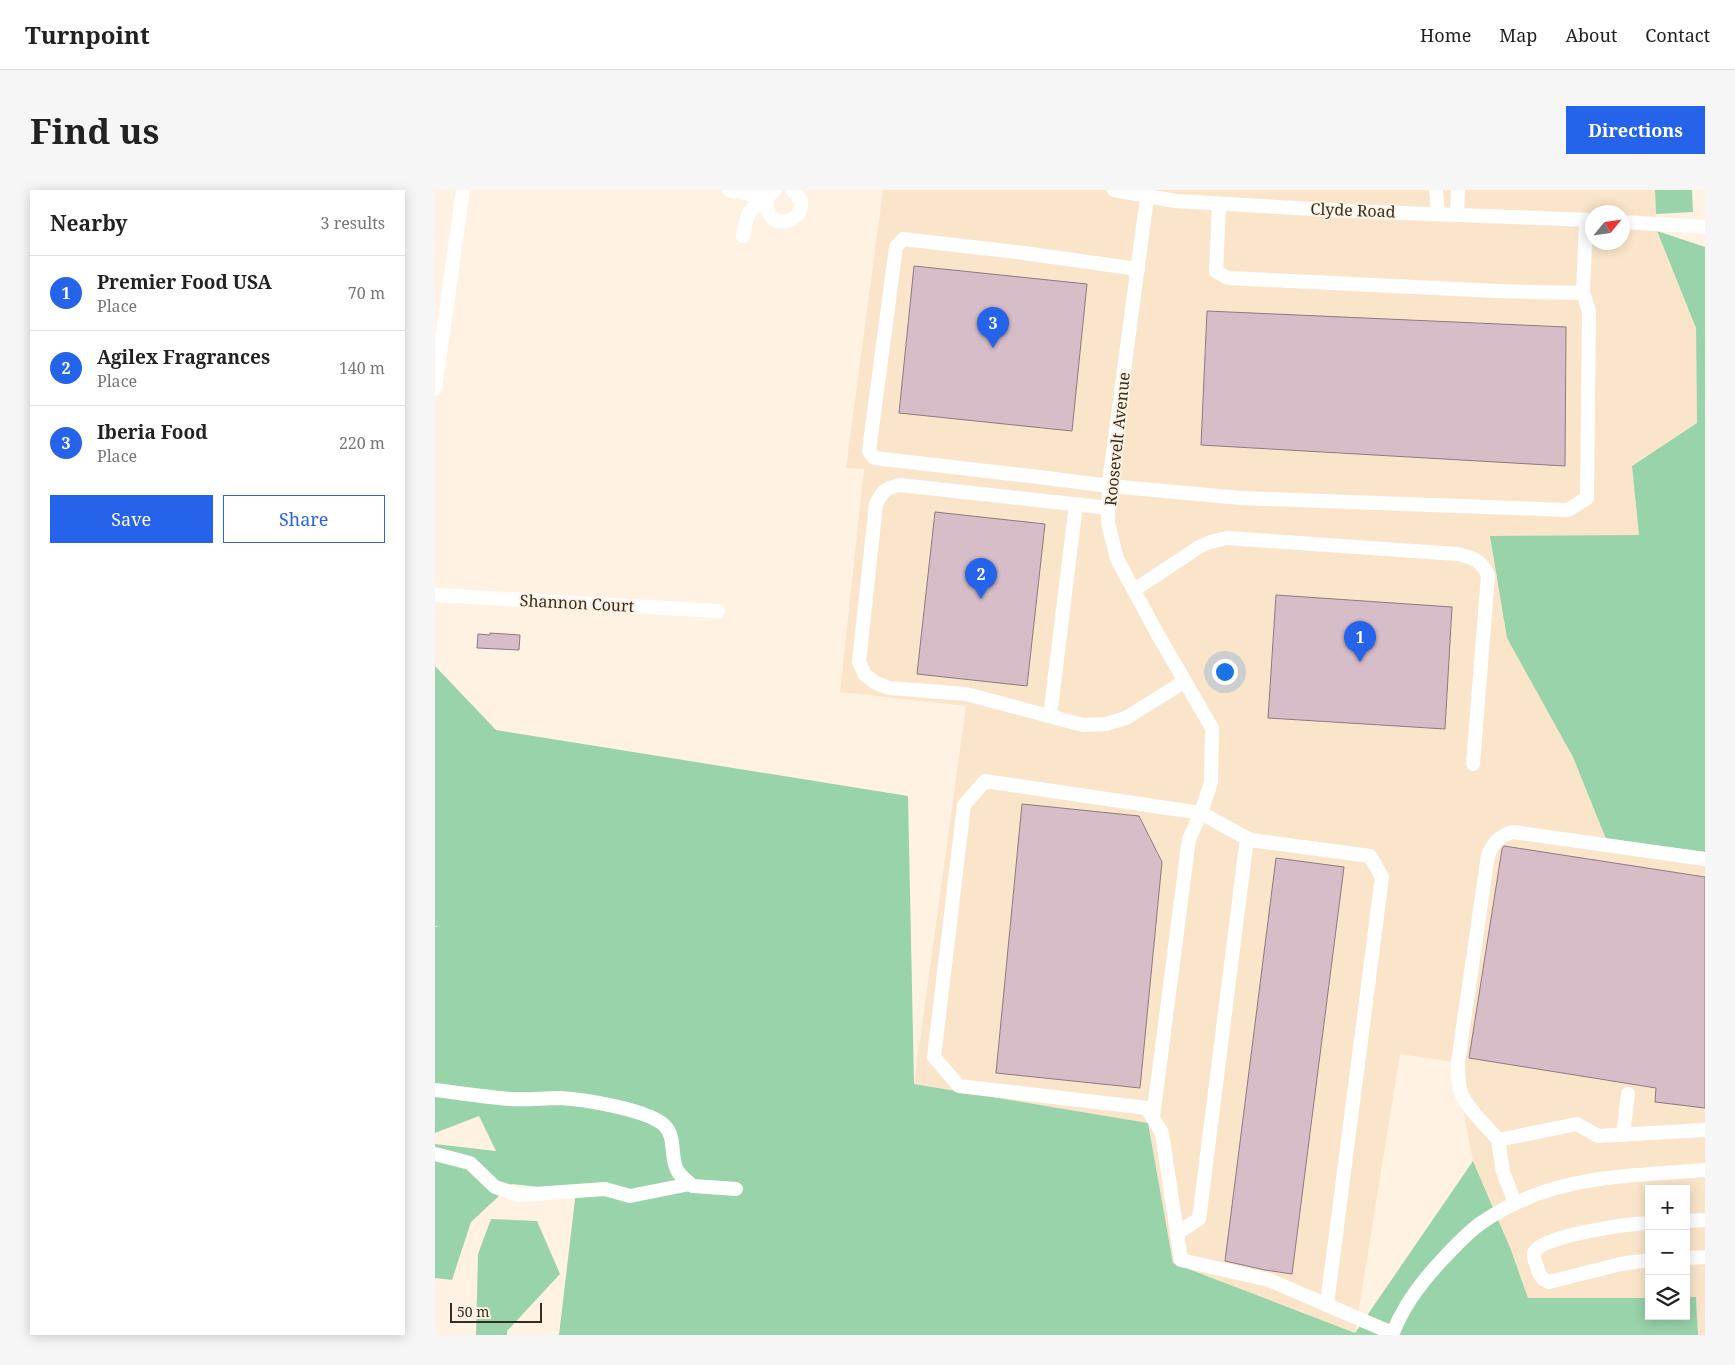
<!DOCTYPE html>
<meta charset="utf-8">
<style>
:root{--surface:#fff;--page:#f6f6f6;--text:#222;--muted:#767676;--line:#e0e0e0;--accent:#2563eb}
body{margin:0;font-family:"Noto Serif",serif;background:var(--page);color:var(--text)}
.controls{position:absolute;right:15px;bottom:15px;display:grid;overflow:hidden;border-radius:0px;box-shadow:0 2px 12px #0003}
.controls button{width:45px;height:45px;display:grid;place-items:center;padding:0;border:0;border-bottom:1px solid var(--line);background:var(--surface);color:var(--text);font:25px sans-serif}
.compass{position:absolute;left:1150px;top:15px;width:45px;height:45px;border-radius:50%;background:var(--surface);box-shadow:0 2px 12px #0003;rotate:61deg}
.scale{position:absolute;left:15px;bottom:12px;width:92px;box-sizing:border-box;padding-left:5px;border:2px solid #332d25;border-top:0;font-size:14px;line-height:18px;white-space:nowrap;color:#332d25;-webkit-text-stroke:4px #fff2e2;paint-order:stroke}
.you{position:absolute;left:789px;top:481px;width:18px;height:18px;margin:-12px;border:4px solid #fff;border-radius:50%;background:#1a73e8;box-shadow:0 0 0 8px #1a73e833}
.badge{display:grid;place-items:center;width:32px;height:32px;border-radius:50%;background:var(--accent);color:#fff;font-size:16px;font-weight:700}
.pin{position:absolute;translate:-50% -41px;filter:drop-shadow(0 1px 2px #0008)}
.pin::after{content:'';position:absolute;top:26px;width:18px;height:15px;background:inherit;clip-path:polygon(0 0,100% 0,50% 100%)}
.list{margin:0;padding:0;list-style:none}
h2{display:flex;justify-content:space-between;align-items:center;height:65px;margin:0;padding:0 20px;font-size:21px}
h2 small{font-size:16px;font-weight:400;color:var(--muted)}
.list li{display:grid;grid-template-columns:32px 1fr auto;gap:15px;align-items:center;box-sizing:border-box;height:75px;padding:0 20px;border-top:1px solid var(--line)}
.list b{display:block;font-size:19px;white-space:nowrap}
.list p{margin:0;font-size:16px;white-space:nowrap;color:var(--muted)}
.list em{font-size:16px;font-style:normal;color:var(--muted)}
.actions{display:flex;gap:10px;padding:15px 20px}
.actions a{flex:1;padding:11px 0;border:1px solid var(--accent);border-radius:0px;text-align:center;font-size:18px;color:var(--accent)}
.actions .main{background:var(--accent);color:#fff}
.icon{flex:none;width:28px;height:28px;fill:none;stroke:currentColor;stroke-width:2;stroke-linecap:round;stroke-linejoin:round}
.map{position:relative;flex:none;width:1270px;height:1145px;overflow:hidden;border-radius:0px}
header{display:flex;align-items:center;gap:30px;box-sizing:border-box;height:70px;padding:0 25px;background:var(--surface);border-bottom:1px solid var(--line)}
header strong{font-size:24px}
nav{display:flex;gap:28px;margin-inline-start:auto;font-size:18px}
.intro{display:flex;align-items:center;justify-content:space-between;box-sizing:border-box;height:120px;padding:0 30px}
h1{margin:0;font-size:35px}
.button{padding:12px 22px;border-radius:0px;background:var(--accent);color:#fff;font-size:18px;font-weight:700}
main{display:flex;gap:30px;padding:0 30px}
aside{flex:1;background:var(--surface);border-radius:0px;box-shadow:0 2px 12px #0003}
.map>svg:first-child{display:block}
</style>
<header>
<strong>Turnpoint</strong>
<nav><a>Home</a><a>Map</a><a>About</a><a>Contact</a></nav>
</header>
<div class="intro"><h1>Find us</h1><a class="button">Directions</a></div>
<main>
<aside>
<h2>Nearby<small>3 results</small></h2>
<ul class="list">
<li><span class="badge">1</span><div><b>Premier Food USA</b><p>Place</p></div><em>70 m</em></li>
<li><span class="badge">2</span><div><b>Agilex Fragrances</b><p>Place</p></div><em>140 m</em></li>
<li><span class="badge">3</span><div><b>Iberia Food</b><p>Place</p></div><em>220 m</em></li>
</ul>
<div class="actions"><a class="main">Save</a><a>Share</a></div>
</aside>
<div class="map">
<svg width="1270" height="1145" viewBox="0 0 1270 1145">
<rect width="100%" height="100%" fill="#fff2e2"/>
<!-- built -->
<path fill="#fae5ca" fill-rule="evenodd" d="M448 0H1220L1222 41 1261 138 1262 233 1197 276 1204 346H1055L1138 567 1171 649 1270 662V1145H1263L1261 1107H1251V999H1214V1108H1093L1076 1060 1038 971 1019 872 965 864 920 1143 738 1073 713 933 479 894 531 516 405 502 429 279 411 278ZM1158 22H1188V52H1158Z"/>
<!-- green -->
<g fill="#99d3aa">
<path d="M1220 0H1257L1258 22 1221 24Z"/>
<path d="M1222 41 1270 57V662L1171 649 1138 567 1072 448 1055 346 1204 345 1197 276 1262 233 1261 138Z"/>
<path d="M0 476 61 540 473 606 479 894 713 933 738 1073 920 1143 1038 971 1076 1060 1093 1108H1214V1126H1251V1107H1261L1263 1145H124L141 1001 77 994 36 1032 17 1090 0 1088V954L61 961 44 926 0 943V737H5L0 736Z"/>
<path d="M56 1029 102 1031 125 1084 72 1141V1145H41L43 1064Z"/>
</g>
<!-- building -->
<g fill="#d6bdc8" stroke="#8f7881">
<path d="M479 76 652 94 637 241 464 223Z"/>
<path d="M772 121 1131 137 1130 276 766 255Z"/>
<path d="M500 322 610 334 592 496 482 484Z"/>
<path d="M841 405 1017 417 1010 539 833 528Z"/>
<path d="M55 443 85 445 84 460 42 458 43 444 55 445Z"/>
<path d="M587 614 704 626 727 672 705 898 561 883Z"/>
<path d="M1069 656 1270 687V918L1220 912 1221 898 1034 868 1067 659Z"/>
<path d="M841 668 909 677 857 1084 830 1080 790 1071Z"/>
</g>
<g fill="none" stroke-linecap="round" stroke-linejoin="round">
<!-- minor -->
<g stroke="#fff" stroke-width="14">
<path d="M294 0 333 7"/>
<path d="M340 0C334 4 330 10 332 17 337 48 386 23 357 0"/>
<path d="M679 0 740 11 913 21 1158 30"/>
<path d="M1001 0 1003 23"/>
<path d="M712 7 674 293 673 333 682 369 723 445 777 538 776 592 766 623 550 591 529 615 499 867 524 896 712 918 727 943 746 1070 834 1090 957 1143"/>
<path d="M1022 24 1023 0"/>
<path d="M1188 32 1270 37"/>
<path d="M308 46C312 24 313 18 333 7"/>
<path d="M703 79 589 63 468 49 461 57 434 261 439 268 604 287 674 296 806 308 1133 320 1152 308 1154 121 1148 103 1062 101 793 88 781 81 784 14"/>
<path d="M1148 103 1151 30"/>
<path d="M0 199 28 0"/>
<path d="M674 318 465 295C451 298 448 300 441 314L424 472 430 485 441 493 454 498 531 504 648 535 671 534 691 528 750 491"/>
<path d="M699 400 764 357 775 352 792 348 1022 364C1037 367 1046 370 1053 385L1038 574"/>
<path d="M0 405 283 421"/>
<path d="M615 526 641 314"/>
<path d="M0 900C25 903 50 907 75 909 92 910 108 908 125 908 148 909 215 920 230 936 241 947 235 967 242 980 245 986 252 991 258 996L301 999"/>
<path d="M718 927 754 649 766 623 815 650 935 666 947 687 892 1114"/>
<path d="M1188 945 1193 904"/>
<path d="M1063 950C1051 935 1034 921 1026 903 1023 893 1023 882 1023 872L1053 665C1059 652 1064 646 1078 642L1270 669"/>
<path d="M0 964 35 973 60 997 85 1005 170 999 195 1006 255 994"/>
<path d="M1080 1013 1068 982 1063 950 1142 934 1163 946 1270 940"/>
<path d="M1251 1031 1270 1030"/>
<path d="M1214 1033C1194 1034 1106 1045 1099 1063 1098 1067 1100 1071 1101 1074 1104 1083 1105 1089 1114 1092L1186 1074 1214 1070"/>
<path d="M742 1043 764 1029 812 648"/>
<path d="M1251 1068 1270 1067"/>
<path d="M957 1145C968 1116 986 1092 1007 1070 1019 1057 1032 1043 1046 1033 1117 984 1188 987 1270 980"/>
</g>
</g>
<g text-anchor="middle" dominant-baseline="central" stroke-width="4" stroke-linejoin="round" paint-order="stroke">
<!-- street labels -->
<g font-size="16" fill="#332d25" stroke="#fff2e2">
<text transform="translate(918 20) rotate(2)">Clyde Road</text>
<text transform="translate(682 249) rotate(-84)">Roosevelt Avenue</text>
<text transform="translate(142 413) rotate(3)">Shannon Court</text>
</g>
</g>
</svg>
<div class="controls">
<button>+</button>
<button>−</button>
<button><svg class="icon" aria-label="layers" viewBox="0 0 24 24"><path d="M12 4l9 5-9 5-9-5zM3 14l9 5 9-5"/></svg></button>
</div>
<svg class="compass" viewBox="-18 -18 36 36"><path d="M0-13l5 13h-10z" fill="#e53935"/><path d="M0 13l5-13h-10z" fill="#767676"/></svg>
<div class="scale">50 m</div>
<div class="you"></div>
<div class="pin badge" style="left:925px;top:472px">1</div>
<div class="pin badge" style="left:546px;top:409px">2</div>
<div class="pin badge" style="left:558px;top:158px">3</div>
</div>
</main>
